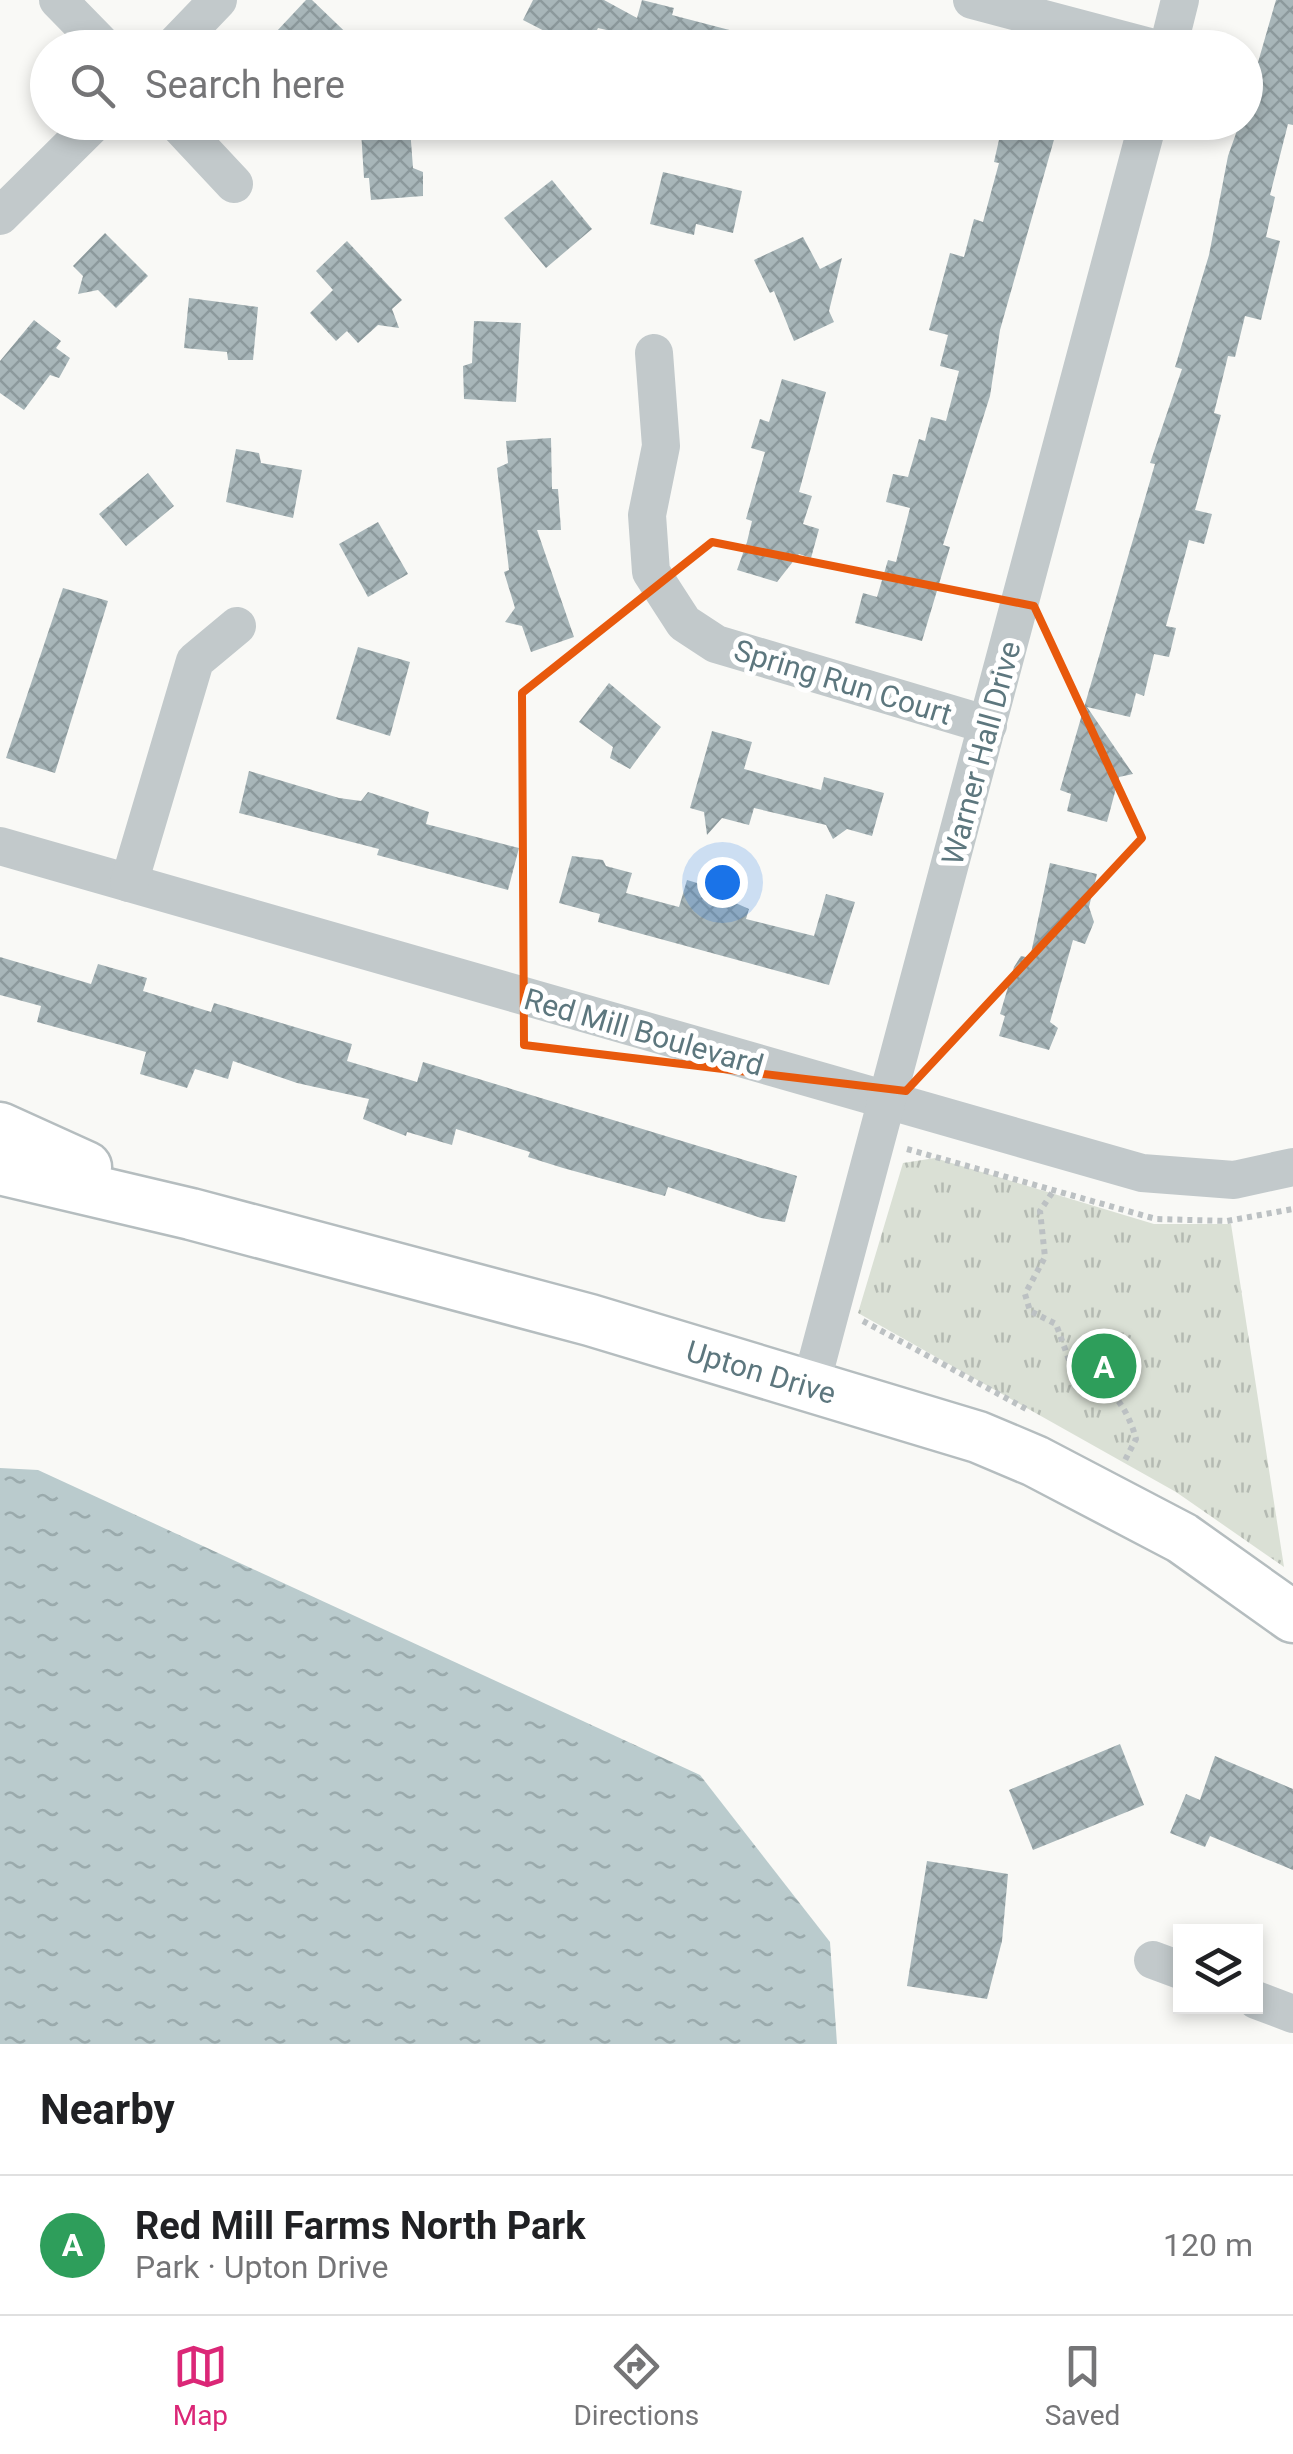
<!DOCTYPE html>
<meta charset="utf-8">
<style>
:root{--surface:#fff;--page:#f2f2f2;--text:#202124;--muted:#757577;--line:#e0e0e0;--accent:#db2777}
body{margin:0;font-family:Roboto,sans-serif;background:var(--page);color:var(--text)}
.controls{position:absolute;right:30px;bottom:30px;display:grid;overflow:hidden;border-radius:0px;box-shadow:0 5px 15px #0003}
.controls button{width:90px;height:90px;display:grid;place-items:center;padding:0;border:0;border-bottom:2px solid var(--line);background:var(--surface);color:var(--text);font:50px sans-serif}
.you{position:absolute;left:722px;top:882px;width:35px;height:35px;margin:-25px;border:8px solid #fff;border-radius:50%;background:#1a73e8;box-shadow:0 0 0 15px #1a73e833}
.badge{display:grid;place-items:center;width:65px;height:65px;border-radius:50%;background:var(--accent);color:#fff;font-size:32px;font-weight:700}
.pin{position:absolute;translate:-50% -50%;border:5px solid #fff;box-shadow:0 2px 10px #0006}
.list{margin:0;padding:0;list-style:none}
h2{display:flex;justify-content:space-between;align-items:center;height:130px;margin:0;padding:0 40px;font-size:42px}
h2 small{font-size:32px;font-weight:400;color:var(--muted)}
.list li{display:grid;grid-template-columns:65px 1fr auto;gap:30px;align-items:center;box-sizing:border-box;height:140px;padding:0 40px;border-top:2px solid var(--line)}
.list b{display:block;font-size:38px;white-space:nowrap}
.list p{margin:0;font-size:32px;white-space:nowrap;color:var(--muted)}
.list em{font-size:32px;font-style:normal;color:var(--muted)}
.icon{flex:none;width:55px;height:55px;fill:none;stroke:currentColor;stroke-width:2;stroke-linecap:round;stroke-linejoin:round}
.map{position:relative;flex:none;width:1293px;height:2044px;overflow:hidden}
.search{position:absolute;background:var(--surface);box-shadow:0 5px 15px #0003;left:30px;right:30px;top:30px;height:110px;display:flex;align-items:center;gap:25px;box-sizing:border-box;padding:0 35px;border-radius:55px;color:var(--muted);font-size:38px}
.sheet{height:270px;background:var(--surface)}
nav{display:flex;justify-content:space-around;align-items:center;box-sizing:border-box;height:140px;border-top:2px solid var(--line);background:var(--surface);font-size:28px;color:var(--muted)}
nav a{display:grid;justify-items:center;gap:5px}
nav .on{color:var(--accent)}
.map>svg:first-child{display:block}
</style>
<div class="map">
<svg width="1293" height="2044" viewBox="0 0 1293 2044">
<defs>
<pattern id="park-tufts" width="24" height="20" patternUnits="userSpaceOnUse" patternTransform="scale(2.5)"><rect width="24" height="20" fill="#dae0d5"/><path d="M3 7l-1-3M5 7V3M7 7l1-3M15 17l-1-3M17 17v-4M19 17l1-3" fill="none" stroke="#b4bab2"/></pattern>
<pattern id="water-ripples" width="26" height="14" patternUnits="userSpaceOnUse" patternTransform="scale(2.5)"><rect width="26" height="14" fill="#bacbcd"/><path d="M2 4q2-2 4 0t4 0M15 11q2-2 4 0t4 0" fill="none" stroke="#9aaaac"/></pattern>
<pattern id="building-cross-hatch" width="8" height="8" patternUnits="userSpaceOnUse" patternTransform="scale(2.5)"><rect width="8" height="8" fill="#a8b6b9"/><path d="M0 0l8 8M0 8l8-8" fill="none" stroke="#8c999c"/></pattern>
</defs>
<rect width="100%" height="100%" fill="#f9f9f6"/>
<!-- park -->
<path fill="url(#park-tufts)" d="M935 1158 1154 1224H1231L1284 1567 1176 1492 858 1313 903 1163Z"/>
<!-- water -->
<path fill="url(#water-ripples)" d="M0 1468 38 1470 700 1775 830 1942 837 2044H0Z"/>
<!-- building -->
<g fill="url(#building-cross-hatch)">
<path d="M306 0H312L362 48H261Z"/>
<path d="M533 0H604L637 18 642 0 674 8 672 15 760 38 759 48H647L649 40 598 28 588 48H553L558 38 523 20Z"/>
<path d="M1276 0H1293V125L1288 124 1270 195 1275 197 1266 237 1280 241 1261 320 1245 316 1235 357 1228 356 1214 413 1221 415 1195 510 1212 514 1204 544 1189 540 1166 626 1176 628 1169 657 1154 654 1144 696 1136 693 1130 717 1087 707 1133 774 1119 777 1107 822 1067 811 1071 794 1060 790 1155 464 1150 463 1182 369 1175 367 1209 255 1228 156 1240 122H1246V104Z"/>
<path d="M1003 122H1059L1000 330 990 396 943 545 950 547 922 641 855 623 863 593 877 597 888 560 896 562 910 508 886 502 893 474 908 477 919 439 925 441 931 417 946 421 959 371 940 366 948 335 929 330 950 253 964 257 974 219 983 222 999 163 994 162Z"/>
<path d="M410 128 413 168 423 172V196L371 200 369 178H364L361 131Z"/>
<path d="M663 172 742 191 733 233 696 224 694 235 650 224Z"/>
<path d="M552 180 592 229 546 268 504 218Z"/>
<path d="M105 233 148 276 116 308 98 290 78 294 83 276 73 266Z"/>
<path d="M803 237 820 269 842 258 829 311 834 322 794 341 774 291 770 293 754 260Z"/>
<path d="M347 241 402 300 392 309 399 328 378 325 358 343 347 331 336 341 310 313 333 290 316 271Z"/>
<path d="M189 298 258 307 253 360H228L227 352 184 348Z"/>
<path d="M34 320 61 341 56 348 70 358 59 378 50 375 24 410 0 393V361Z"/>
<path d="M474 321 521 323 516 402 464 399 463 366 472 363Z"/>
<path d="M782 379 826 392 799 492 812 496 803 524 819 529 811 558 799 554 777 582 737 570 747 542 752 521 746 519 765 452 751 448 760 419 769 422Z"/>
<path d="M551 438 552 489H558L561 530H537L574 637 531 652 522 626 505 622 515 608 504 572 509 570 497 468 508 463 506 441Z"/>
<path d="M236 449 259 453 261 463 302 470 293 518 226 502Z"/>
<path d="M148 473 174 506 126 546 99 514Z"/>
<path d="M378 522 408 574 368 597 339 544Z"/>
<path d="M63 588 108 601 55 773 6 758Z"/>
<path d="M358 647 410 662 390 736 336 719Z"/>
<path d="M609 683 661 727 630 769 610 758 613 747 579 722Z"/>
<path d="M712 731 752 742 744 769 821 790 824 777 884 793 872 836 847 829 833 839 826 825 754 808 749 825 722 818 707 835 704 812 690 808Z"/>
<path d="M249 771 339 798 361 801 368 792 429 812 426 824 519 848 508 890 377 855 379 849 239 813Z"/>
<path d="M572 856 603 860 606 866 632 873 626 893 679 907 687 880 721 890 720 896 749 909 746 919 814 936 826 894 855 902 829 985 598 922 600 914 559 903Z"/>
<path d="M1050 863 1097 874 1089 907 1094 922 1085 944 1073 940 1050 1022 1058 1028 1049 1050 999 1036 1005 1016 1000 1014 1014 967 1021 956 1030 958Z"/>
<path d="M0 957 91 984 98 964 147 978 143 991 211 1012 214 1003 352 1044 347 1061 417 1082 423 1062 797 1176 785 1222 761 1218 668 1187 665 1196 563 1168 528 1157 530 1152 456 1129 452 1145 407 1132 406 1136 363 1119 369 1099 297 1083 233 1061 228 1079 195 1069 187 1088 140 1074 146 1052 37 1022 41 1006 0 995Z"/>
<path d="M1120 1744 1144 1805 1033 1850 1009 1790Z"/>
<path d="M1215 1756 1293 1789V1870L1210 1836 1205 1847 1170 1833 1186 1794 1200 1800Z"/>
<path d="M927 1861 1008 1874 1002 1941 987 1999 907 1986Z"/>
</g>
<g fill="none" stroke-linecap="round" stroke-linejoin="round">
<!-- major casing -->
<g stroke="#b5bdbf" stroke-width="55">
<g id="major">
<path d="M0 1128 86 1167"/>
<path id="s1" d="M0 1169 191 1214 590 1320 978 1437 1035 1461 1182 1538 1293 1617"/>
</g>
</g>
<!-- path -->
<g stroke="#bcc1c3" stroke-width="6" stroke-dasharray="5 5" stroke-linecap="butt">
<path d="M907 1149 1156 1219 1227 1221 1293 1209"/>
<path d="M1052 1193 1040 1211 1045 1257 1025 1294 1030 1311 1056 1324 1069 1360C1102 1378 1126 1401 1136 1439L1124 1462"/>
<path d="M863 1321 1028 1410"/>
</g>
<!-- minor -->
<g stroke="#c2c9cb" stroke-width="38">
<path d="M58 0 105 48"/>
<path d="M972 0 1154 48"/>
<path d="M172 48 218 0"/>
<path d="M1168 48 1180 0"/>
<path d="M176 122 234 184"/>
<path d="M0 216 95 122"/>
<path d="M654 353 661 446 647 515 651 572 684 623 716 644 988 725"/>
<path d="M0 846 1142 1173 1234 1180 1293 1167"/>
<path d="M129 883 195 661 237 626"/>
<path d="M811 1384 1148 122"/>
<path d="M1153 1960 1180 1970"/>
<path d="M1256 2000 1293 2014"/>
</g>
<!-- major -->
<use href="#major" stroke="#fff" stroke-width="50"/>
</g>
<!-- marked area -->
<path fill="none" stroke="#e8590c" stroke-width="8" stroke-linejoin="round" d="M712 542 1034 606 1142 838 906 1091 524 1045 522 693Z"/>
<g text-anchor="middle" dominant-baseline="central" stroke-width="10" stroke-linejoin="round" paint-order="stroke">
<!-- street labels -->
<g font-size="30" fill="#5d777e" stroke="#fff">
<text transform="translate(843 682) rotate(17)">Spring Run Court</text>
<text transform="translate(981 753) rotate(-75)">Warner Hall Drive</text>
<text transform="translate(644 1032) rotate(16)">Red Mill Boulevard</text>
<text stroke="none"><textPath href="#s1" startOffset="788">Upton Drive</textPath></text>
</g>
</g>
</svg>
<div class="controls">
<button><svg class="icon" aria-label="layers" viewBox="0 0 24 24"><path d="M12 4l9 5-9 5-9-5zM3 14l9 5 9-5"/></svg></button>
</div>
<div class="you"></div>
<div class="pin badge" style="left:1104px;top:1366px;background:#2e9e5b">A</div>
<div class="search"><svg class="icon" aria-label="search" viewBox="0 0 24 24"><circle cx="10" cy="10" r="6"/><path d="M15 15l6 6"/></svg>Search here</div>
</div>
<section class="sheet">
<h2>Nearby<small></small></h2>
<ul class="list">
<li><span class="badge" style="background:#2e9e5b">A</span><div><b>Red Mill Farms North Park</b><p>Park · Upton Drive</p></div><em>120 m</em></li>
</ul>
</section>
<nav>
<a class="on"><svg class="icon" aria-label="map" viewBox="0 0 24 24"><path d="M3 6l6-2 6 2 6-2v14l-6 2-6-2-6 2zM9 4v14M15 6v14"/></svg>Map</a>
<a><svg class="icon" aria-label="directions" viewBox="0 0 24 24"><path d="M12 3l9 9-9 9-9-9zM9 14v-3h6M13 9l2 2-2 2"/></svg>Directions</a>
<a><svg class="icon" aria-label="saved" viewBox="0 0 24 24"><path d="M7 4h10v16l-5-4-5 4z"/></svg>Saved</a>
</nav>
